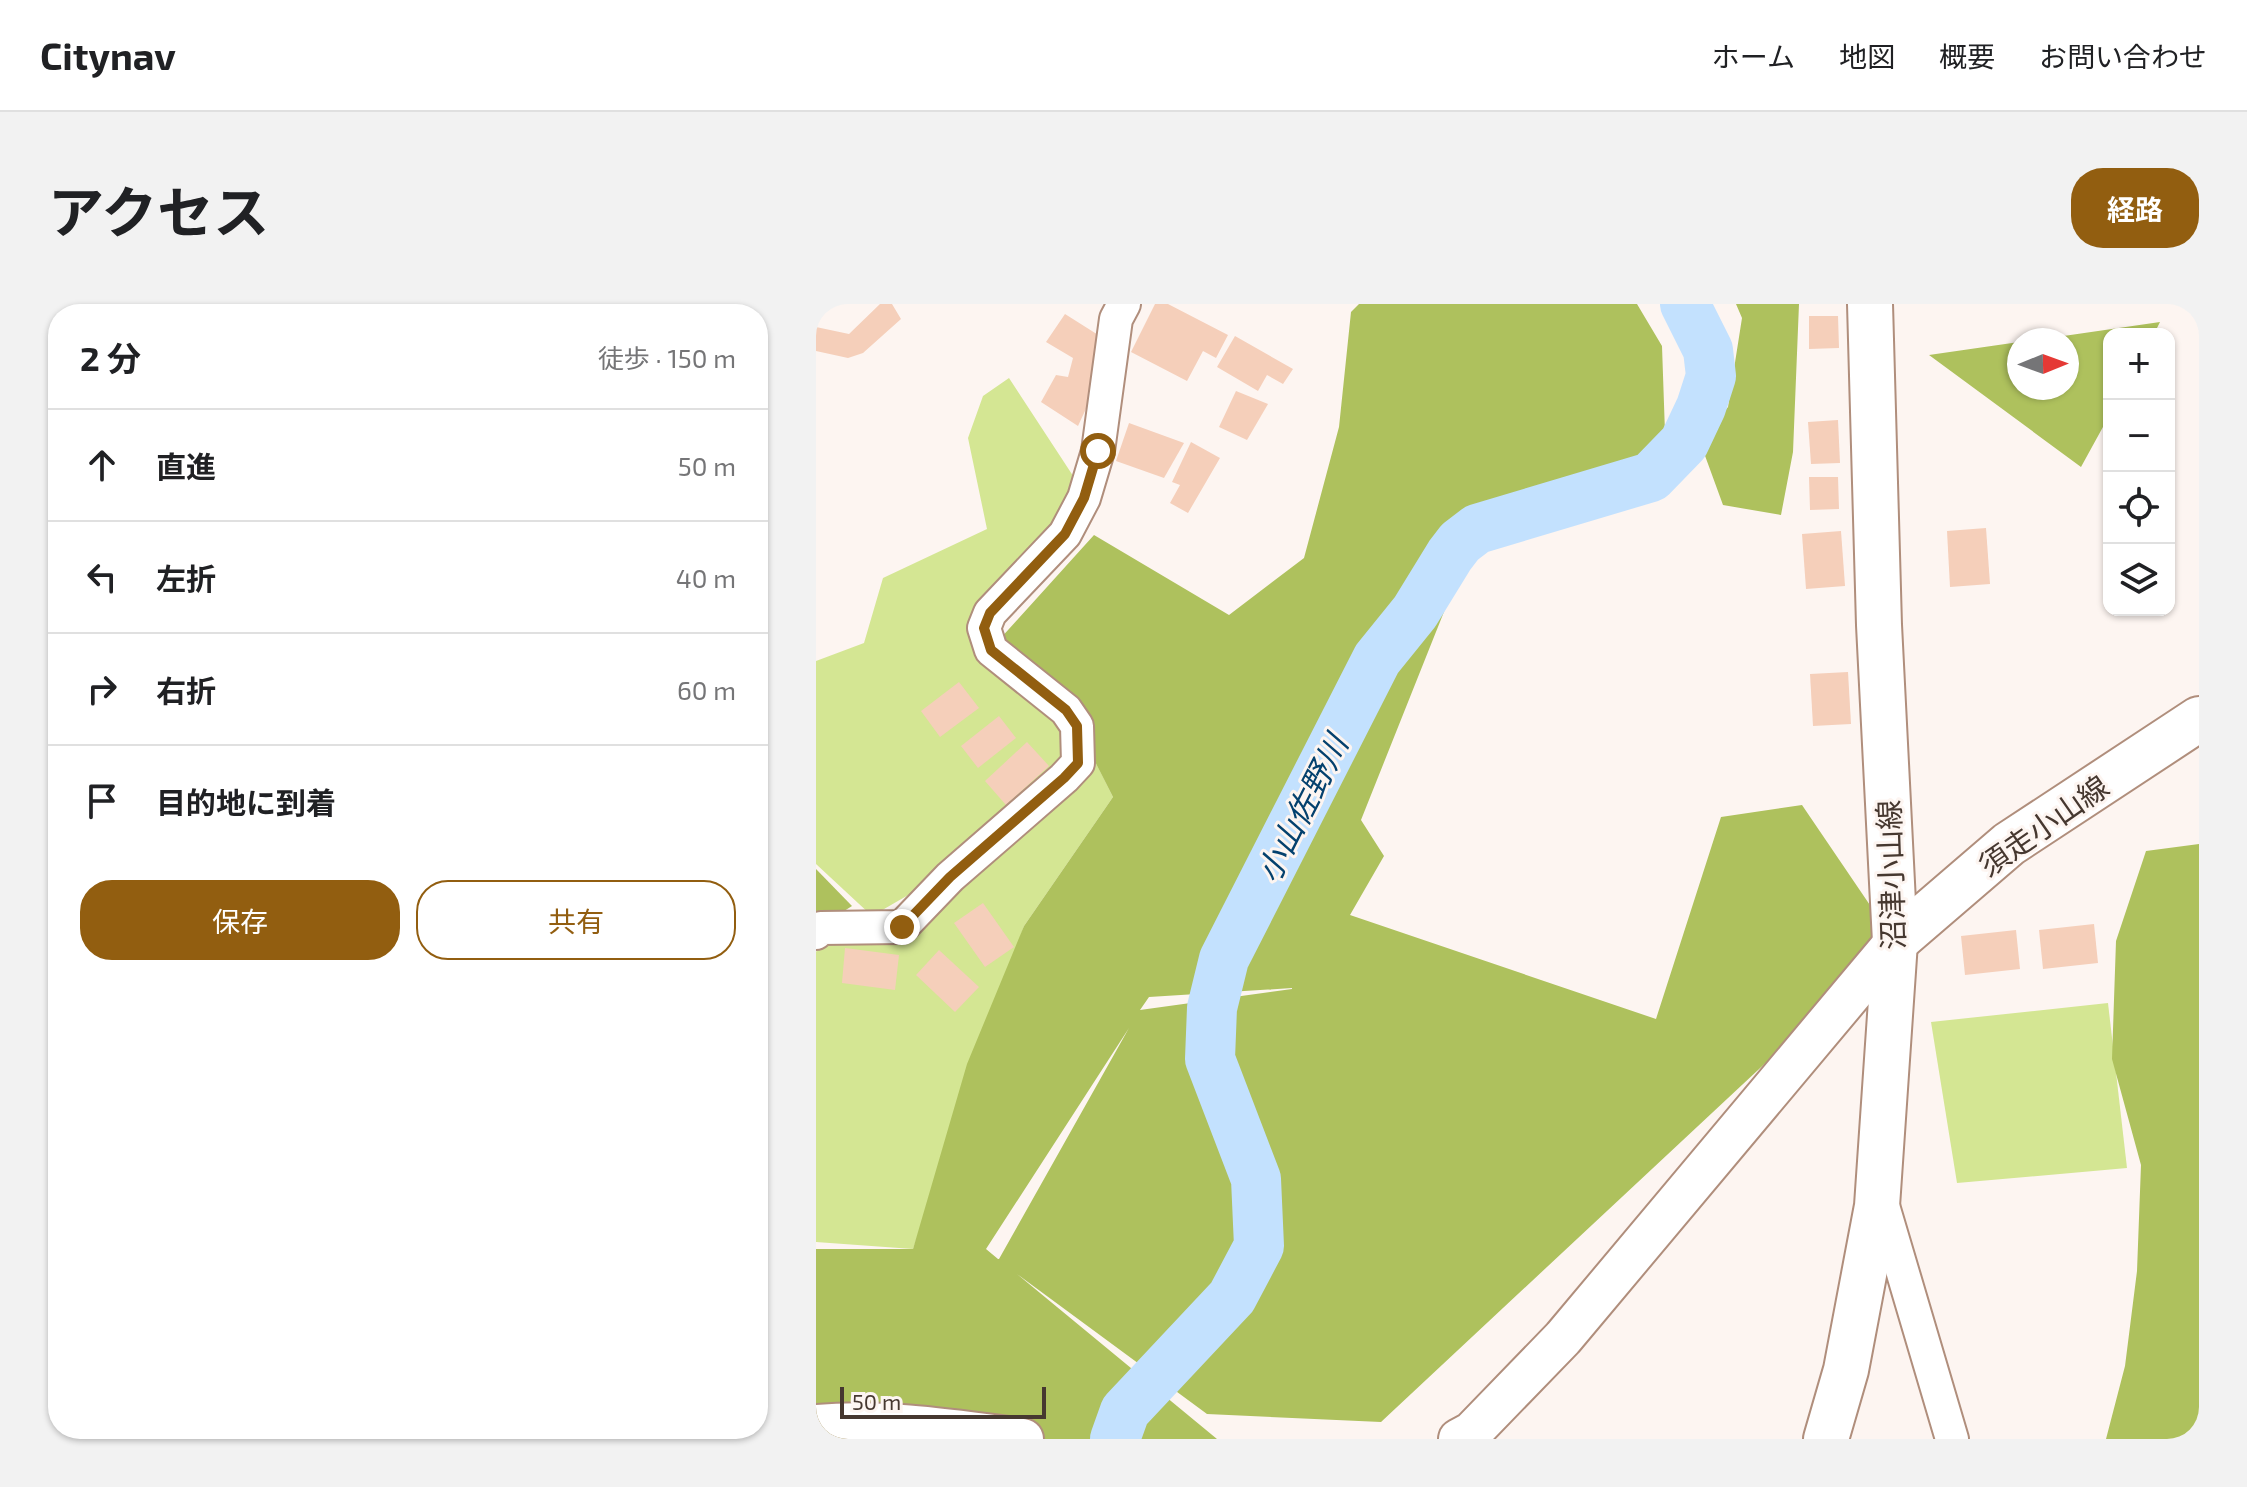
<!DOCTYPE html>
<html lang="ja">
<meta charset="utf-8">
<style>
:root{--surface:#fff;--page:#f2f2f2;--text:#202124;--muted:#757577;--line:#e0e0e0;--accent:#925e10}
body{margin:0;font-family:"Exo 2","Noto Sans JP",sans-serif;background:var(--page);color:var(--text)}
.controls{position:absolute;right:24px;top:24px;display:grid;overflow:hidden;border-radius:16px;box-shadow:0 2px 6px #0004}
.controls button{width:72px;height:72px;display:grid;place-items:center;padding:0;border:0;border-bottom:2px solid var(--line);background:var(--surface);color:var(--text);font:40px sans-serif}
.compass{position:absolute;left:1191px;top:24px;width:72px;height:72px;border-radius:50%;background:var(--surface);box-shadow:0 2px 6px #0004;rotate:89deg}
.scale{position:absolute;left:24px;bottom:20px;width:206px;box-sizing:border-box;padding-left:8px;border:4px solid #463830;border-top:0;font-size:22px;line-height:28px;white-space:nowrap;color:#463830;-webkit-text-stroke:6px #fdf5f1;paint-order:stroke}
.stop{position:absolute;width:24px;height:24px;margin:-18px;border:6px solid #925e10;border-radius:50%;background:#fff}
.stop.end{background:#925e10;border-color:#fff;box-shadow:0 2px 8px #0008}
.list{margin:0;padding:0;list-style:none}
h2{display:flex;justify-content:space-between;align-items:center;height:104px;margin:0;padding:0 32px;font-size:34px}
h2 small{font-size:26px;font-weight:400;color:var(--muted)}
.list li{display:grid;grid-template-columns:52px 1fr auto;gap:24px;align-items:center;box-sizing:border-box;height:112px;padding:0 32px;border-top:2px solid var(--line)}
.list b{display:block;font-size:30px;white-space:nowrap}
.list em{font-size:26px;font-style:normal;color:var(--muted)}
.actions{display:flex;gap:16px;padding:24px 32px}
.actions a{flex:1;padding:18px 0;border:2px solid var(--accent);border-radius:32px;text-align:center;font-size:28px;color:var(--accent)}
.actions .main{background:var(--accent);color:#fff}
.icon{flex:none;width:44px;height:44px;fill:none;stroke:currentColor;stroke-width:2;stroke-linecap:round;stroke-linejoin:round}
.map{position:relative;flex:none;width:1383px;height:1135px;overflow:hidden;border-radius:32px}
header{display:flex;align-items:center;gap:48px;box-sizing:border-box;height:112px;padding:0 40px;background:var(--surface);border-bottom:2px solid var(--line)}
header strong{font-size:38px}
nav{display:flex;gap:44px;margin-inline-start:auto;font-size:28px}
.intro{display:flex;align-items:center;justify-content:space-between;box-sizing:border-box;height:192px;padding:0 48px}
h1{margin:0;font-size:56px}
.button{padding:20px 36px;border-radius:32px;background:var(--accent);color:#fff;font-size:28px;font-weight:700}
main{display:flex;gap:48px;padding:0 48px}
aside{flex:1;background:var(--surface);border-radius:32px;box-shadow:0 2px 6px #0004}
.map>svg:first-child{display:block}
</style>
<header>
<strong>Citynav</strong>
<nav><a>ホーム</a><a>地図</a><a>概要</a><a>お問い合わせ</a></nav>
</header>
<div class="intro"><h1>アクセス</h1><a class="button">経路</a></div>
<main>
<aside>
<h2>2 分<small>徒歩 · 150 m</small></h2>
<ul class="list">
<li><svg class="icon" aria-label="ahead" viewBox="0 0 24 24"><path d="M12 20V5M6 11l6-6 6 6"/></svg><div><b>直進</b></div><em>50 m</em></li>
<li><svg class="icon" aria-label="left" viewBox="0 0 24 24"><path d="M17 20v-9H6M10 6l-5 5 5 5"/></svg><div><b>左折</b></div><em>40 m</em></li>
<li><svg class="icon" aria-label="right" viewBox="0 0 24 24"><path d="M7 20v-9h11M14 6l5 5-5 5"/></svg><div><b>右折</b></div><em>60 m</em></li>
<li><svg class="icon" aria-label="arrive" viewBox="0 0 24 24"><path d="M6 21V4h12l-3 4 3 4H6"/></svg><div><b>目的地に到着</b></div></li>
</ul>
<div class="actions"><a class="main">保存</a><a>共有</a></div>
</aside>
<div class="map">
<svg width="1383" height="1135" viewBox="0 0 1383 1135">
<rect width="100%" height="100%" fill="#fdf5f1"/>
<!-- green -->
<g fill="#d4e693">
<path d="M193 74 265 184 168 324 273 445 297 493 208 622 97 945 0 938V648L9 632 99 610 158 553 56 612 0 560V357L48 339 67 274 171 225 152 134 167 92Z"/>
<path d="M1292 699 1311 864 1141 879 1115 718Z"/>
</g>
<!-- forest -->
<g fill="#aec15d" fill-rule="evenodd">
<path d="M543 0H821L846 42 849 129 800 183 661 225 545 516 568 552 534 611 840 715 905 513 986 501 1079 638 565 1118 391 1110 201 970 401 1135H0V945H97L151 760 208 622 297 493 261 422 183 336 278 231 413 311 488 254 523 123 535 8ZM476 684V685L324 706 333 693ZM313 724 183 955H182L170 945Z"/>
<path d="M920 0H983L977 148 965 211 907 201 884 138 912 103 926 14Z"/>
<path d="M1344 18 1338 30H1293V112L1265 163 1113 51 1203 38V84H1251V36H1220Z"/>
<path d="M1383 540V1135H1290L1309 1062 1321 967 1325 861 1296 755 1300 637 1330 547Z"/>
<path d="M0 565 36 602 0 625Z"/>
</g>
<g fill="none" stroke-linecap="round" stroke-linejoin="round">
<!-- river -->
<path stroke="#c3e1fe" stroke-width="50" d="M299 1135 309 1107 416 993 443 942 440 875 394 755 396 704 408 655 561 355 599 308 634 251 644 238 661 225 835 173 868 139 885 103 895 72 892 46 869 0"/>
</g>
<!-- building -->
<g fill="#f5cfba">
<path d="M64 0H76L85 15 47 49 32 54 0 47V23L33 30Z"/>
<path d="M339 0H352L412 31 400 54 387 47 371 77 315 48Z"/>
<path d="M249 10 287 34 275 94 262 122 225 98 240 71 252 73 257 54 230 38Z"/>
<path d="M993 12H1022L1023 44 993 45Z"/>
<path d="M419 32 477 65 467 80 451 71 442 87 401 63Z"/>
<path d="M420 87 452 100 431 136 403 123Z"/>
<path d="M1022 116 1024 159 995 160 992 118Z"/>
<path d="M313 119 368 139 348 174 300 157Z"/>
<path d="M375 138 404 154 372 209 354 199 364 181 356 178Z"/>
<path d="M993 173H1022L1023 205 994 206Z"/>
<path d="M1170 224 1174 280 1134 283 1131 227Z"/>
<path d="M1025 227 1029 282 990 285 986 230Z"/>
<path d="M1032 368 1035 420 997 422 994 370Z"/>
<path d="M143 378 163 404 124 433 105 407Z"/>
<path d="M183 412 200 434 162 464 145 442Z"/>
<path d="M211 438 233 462 190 501 169 477Z"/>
<path d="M167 599 198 643 169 663 138 619Z"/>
<path d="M1278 620 1282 659 1227 665 1223 626Z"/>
<path d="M1200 626 1204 665 1149 671 1145 632Z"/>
<path d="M29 644 83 651 79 686 26 679Z"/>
<path d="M123 646 163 683 139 708 100 671Z"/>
</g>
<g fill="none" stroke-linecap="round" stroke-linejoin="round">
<!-- minor casing -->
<g stroke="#b08e7c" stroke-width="36">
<g id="minor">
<path d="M0 629 5 624 86 623 134 573 248 474 262 459 261 422 250 406 175 346 168 324 174 309 249 230 268 194 282 147 300 15 308 0"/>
<path d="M1065 895 1136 1135"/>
</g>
</g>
<!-- tertiary casing -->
<g stroke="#b08e7c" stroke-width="44">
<g id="tertiary">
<path d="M0 1121C69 1115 138 1126 207 1135"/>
<path d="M643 1135 656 1128 747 1034 1079 638"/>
</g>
</g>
<!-- secondary casing -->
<g stroke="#b08e7c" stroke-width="48">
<g id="secondary">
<path d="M1079 638 1193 540 1383 415"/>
<path d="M1010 1135 1030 1066 1061 902 1079 638 1063 321 1054 0"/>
</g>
</g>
<!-- minor -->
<use href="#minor" stroke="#fff" stroke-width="32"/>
<!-- tertiary -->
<use href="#tertiary" stroke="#fff" stroke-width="40"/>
<!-- secondary -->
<use href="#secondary" stroke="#fff" stroke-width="44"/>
</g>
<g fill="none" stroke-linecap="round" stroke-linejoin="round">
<!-- route -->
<path stroke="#925e10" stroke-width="10" d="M86 623 134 573 248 474 262 459 261 422 250 406 175 346 168 324 174 309 249 230 268 194 282 147"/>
</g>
<g text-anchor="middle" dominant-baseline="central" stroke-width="6" stroke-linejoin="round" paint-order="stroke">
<!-- street labels -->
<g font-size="30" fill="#463830" stroke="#fdf5f1">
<text transform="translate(1227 521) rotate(-35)">須走小山線</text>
<text transform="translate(1074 571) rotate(-92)">沼津小山線</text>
</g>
<!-- water labels -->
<g font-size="32" font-style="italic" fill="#04416e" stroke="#fdf5f1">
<text transform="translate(485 504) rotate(-63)">小山佐野川</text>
</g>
</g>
</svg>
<div class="controls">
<button>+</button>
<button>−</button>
<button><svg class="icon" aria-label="locate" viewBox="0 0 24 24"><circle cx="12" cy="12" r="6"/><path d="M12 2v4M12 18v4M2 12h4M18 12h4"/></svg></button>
<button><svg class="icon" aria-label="layers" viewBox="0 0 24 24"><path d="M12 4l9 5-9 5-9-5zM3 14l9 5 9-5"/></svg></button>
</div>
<svg class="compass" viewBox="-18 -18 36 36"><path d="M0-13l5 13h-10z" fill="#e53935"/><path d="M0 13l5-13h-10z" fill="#757577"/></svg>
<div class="scale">50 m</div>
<div class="stop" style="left:282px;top:147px"></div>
<div class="stop end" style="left:86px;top:623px"></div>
</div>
</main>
